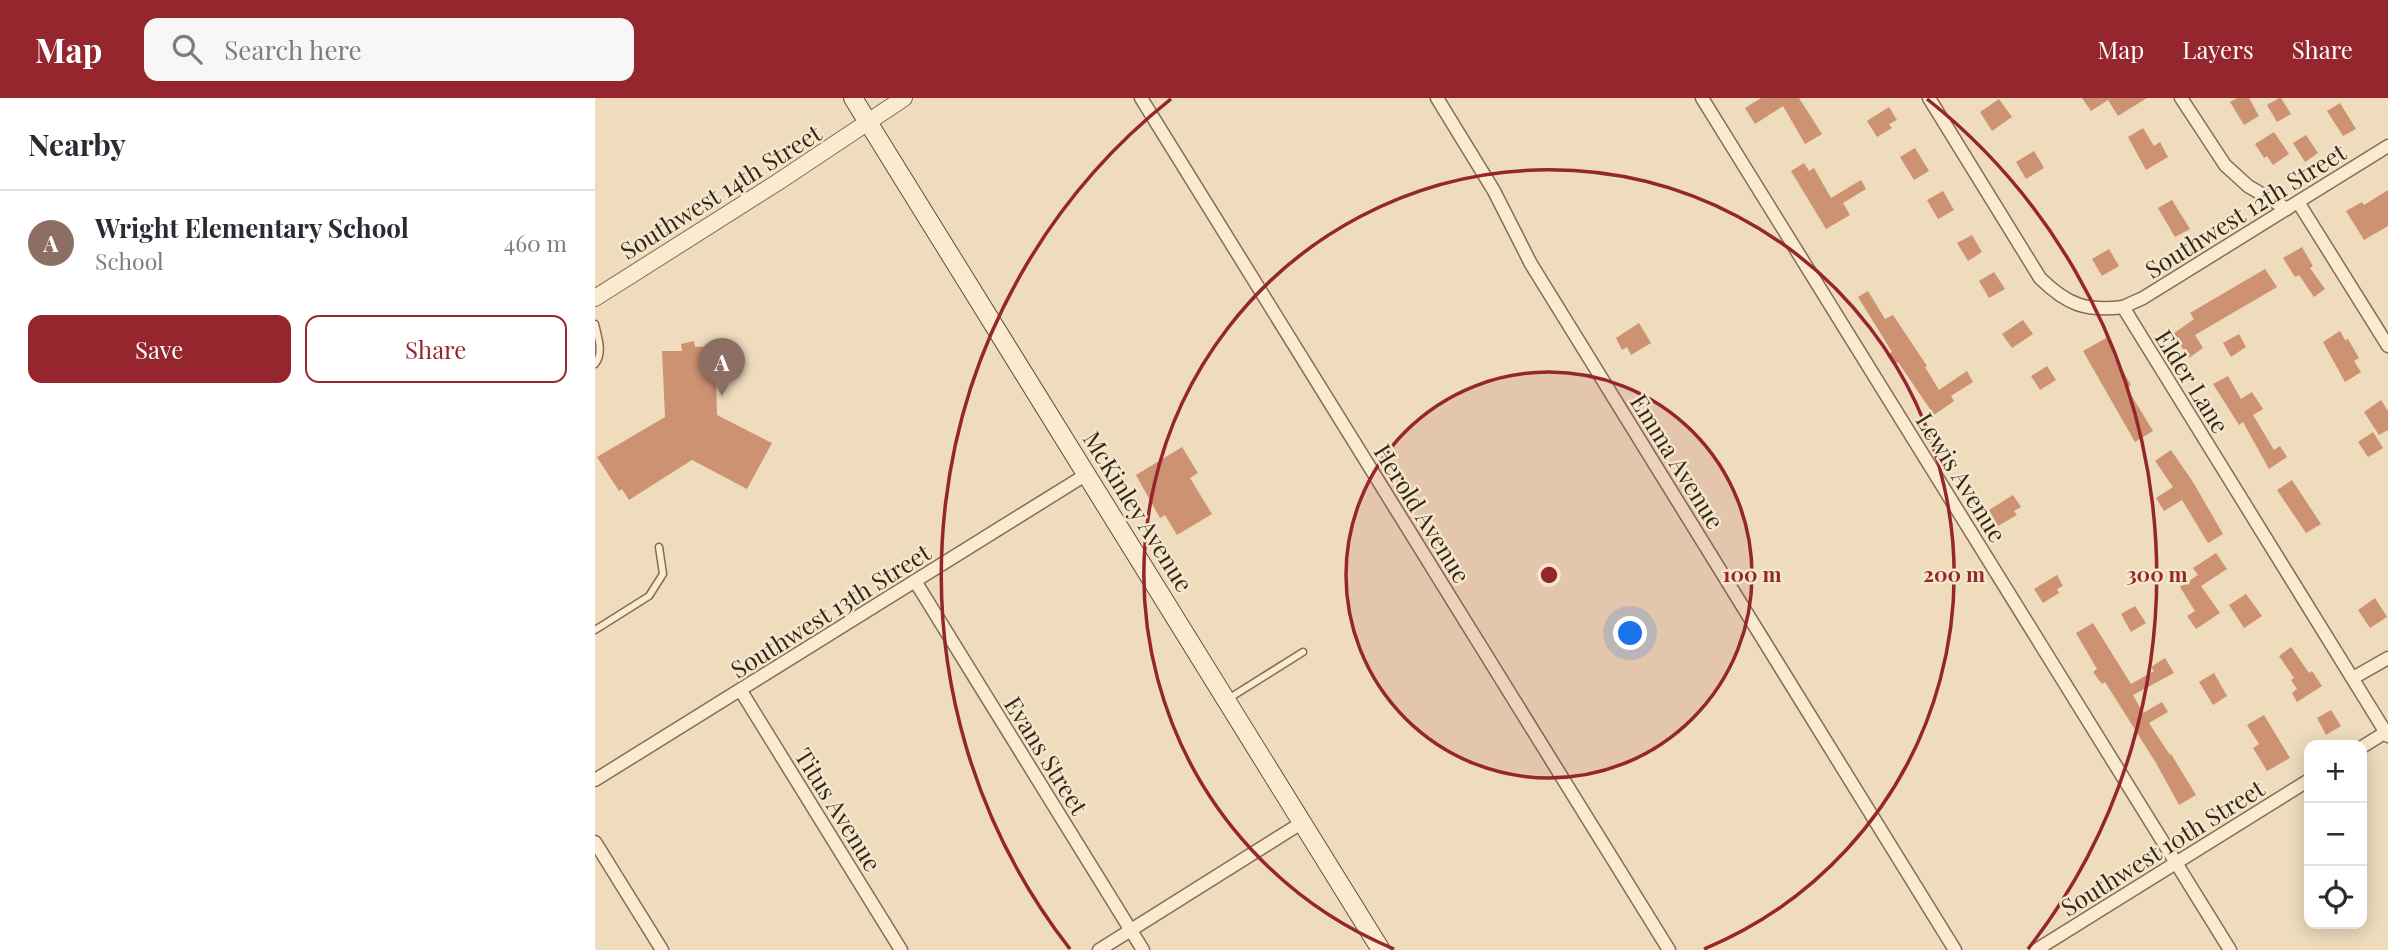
<!DOCTYPE html>
<meta charset="utf-8">
<style>
:root{--surface:#fff;--page:#f7f7f7;--text:#2b2b33;--muted:#7c7c81;--line:#e1e1e2;--accent:#95262e}
body{margin:0;font-family:"Playfair Display",serif;background:var(--page);color:var(--text)}
.controls{position:absolute;right:21px;bottom:21px;display:grid;overflow:hidden;border-radius:14px;box-shadow:0 4px 18px #0003}
.controls button{width:63px;height:63px;display:grid;place-items:center;padding:0;border:0;border-bottom:2px solid var(--line);background:var(--surface);color:var(--text);font:35px sans-serif}
.you{position:absolute;left:1036px;top:536px;width:24px;height:24px;margin:-18px;border:5px solid #fff;border-radius:50%;background:#1a73e8;box-shadow:0 0 0 10px #1a73e833}
.badge{display:grid;place-items:center;width:46px;height:46px;border-radius:50%;background:var(--accent);color:#fff;font-size:23px;font-weight:700}
.pin{position:absolute;translate:-50% -58px;filter:drop-shadow(0 2px 4px #0008)}
.pin::after{content:'';position:absolute;top:37px;width:24px;height:21px;background:inherit;clip-path:polygon(0 0,100% 0,50% 100%)}
.list{margin:0;padding:0;list-style:none}
h2{display:flex;justify-content:space-between;align-items:center;height:91px;margin:0;padding:0 28px;font-size:30px}
h2 small{font-size:23px;font-weight:400;color:var(--muted)}
.list li{display:grid;grid-template-columns:46px 1fr auto;gap:21px;align-items:center;box-sizing:border-box;height:105px;padding:0 28px;border-top:2px solid var(--line)}
.list b{display:block;font-size:26px;white-space:nowrap}
.list p{margin:0;font-size:23px;white-space:nowrap;color:var(--muted)}
.list em{font-size:23px;font-style:normal;color:var(--muted)}
.actions{display:flex;gap:14px;padding:21px 28px}
.actions a{flex:1;padding:16px 0;border:2px solid var(--accent);border-radius:14px;text-align:center;font-size:24px;color:var(--accent)}
.actions .main{background:var(--accent);color:#fff}
.icon{flex:none;width:38px;height:38px;fill:none;stroke:currentColor;stroke-width:2;stroke-linecap:round;stroke-linejoin:round}
.map{position:relative;flex:none;width:1793px;height:852px;overflow:hidden}
header{display:flex;align-items:center;gap:42px;box-sizing:border-box;height:98px;padding:0 35px;background:var(--accent);color:#fff}
header strong{font-size:33px}
nav{display:flex;gap:38px;margin-inline-start:auto;font-size:24px}
.search{width:490px;height:63px;background:var(--page);display:flex;align-items:center;gap:18px;box-sizing:border-box;padding:0 24px;border-radius:14px;color:var(--muted);font-size:26px}
main{display:flex}
aside{flex:1;background:var(--surface)}
.map>svg:first-child{display:block}
</style>
<header>
<strong>Map</strong>
<div class="search"><svg class="icon" aria-label="search" viewBox="0 0 24 24"><circle cx="10" cy="10" r="6"/><path d="M15 15l6 6"/></svg>Search here</div>
<nav><a>Map</a><a>Layers</a><a>Share</a></nav>
</header>
<main>
<aside>
<h2>Nearby<small></small></h2>
<ul class="list">
<li><span class="badge" style="background:#8d6e63">A</span><div><b>Wright Elementary School</b><p>School</p></div><em>460 m</em></li>
</ul>
<div class="actions"><a class="main">Save</a><a>Share</a></div>
</aside>
<div class="map">
<svg width="1793" height="852" viewBox="0 0 1793 852">
<rect width="100%" height="100%" fill="#eedcbd"/>
<!-- building -->
<g fill="#cd9272">
<path d="M1166 0H1204L1227 36 1210 46 1188 8 1160 26 1150 10Z"/>
<path d="M1487 0H1552L1523 18 1513 2 1496 13Z"/>
<path d="M1642 0H1654L1664 18 1649 27 1635 4Z"/>
<path d="M1684 0H1686L1696 16 1682 24 1672 7Z"/>
<path d="M1404 1 1417 19 1397 33 1385 14Z"/>
<path d="M1745 5 1761 31 1748 38 1732 13Z"/>
<path d="M1294 9 1302 22 1294 26 1297 30 1282 39 1272 23Z"/>
<path d="M1548 30 1559 48 1565 44 1573 59 1551 72 1533 39Z"/>
<path d="M1679 34 1694 56 1678 67 1672 58 1669 60 1660 46Z"/>
<path d="M1711 37 1723 55 1710 64 1698 45Z"/>
<path d="M1320 50 1334 73 1319 82 1305 59Z"/>
<path d="M1439 53 1449 70 1431 81 1421 64Z"/>
<path d="M1209 65 1214 73 1219 70 1236 100 1266 82 1271 91 1248 105 1255 117 1231 131 1196 73Z"/>
<path d="M1793 92V128L1769 142 1751 113 1767 104 1769 107Z"/>
<path d="M1348 93 1359 112 1343 121 1332 102Z"/>
<path d="M1577 102 1595 131 1580 139 1563 110Z"/>
<path d="M1377 137 1387 154 1373 163 1362 145Z"/>
<path d="M1707 149 1718 168 1715 170 1730 191 1719 199 1704 177 1700 179 1688 160Z"/>
<path d="M1514 151 1524 168 1507 178 1497 161Z"/>
<path d="M1670 171 1682 189 1600 237 1608 250 1594 260 1578 236 1599 221 1595 215Z"/>
<path d="M1399 174 1410 191 1394 200 1384 183Z"/>
<path d="M1273 193 1290 221 1298 217 1332 268 1330 269 1344 292 1372 273 1378 284 1356 298 1359 303 1339 317 1303 264 1298 267 1292 257 1297 254 1263 199Z"/>
<path d="M1428 222 1438 236 1417 250 1407 236Z"/>
<path d="M1044 225 1056 245 1036 257 1032 249 1027 252 1021 240Z"/>
<path d="M1745 233 1750 242 1753 241 1764 260 1759 263 1766 274 1750 284 1728 244Z"/>
<path d="M1644 236 1651 249 1636 259 1628 245Z"/>
<path d="M1513 239 1521 254 1518 256 1536 287 1532 290 1558 333 1540 344 1488 253Z"/>
<path d="M99 243 100 249 120 248 122 317 177 345 152 391 97 362 34 402 27 391 24 393 2 359 70 319 67 253H87L86 246Z"/>
<path d="M1452 268 1461 282 1445 292 1436 278Z"/>
<path d="M1633 278 1646 301 1657 294 1668 311 1658 317 1679 352 1685 348 1692 359 1674 371 1648 324 1644 327 1618 286Z"/>
<path d="M1786 302 1793 313V332L1784 337 1769 314Z"/>
<path d="M1778 334 1788 350 1773 359 1763 344Z"/>
<path d="M587 349 603 375 595 380 617 416 582 437 570 417 565 420 541 377Z"/>
<path d="M1576 352 1598 384 1628 436 1613 445 1587 402 1569 413 1561 400 1578 389 1560 363Z"/>
<path d="M1697 382 1726 426 1711 435 1682 392Z"/>
<path d="M1418 397 1426 409 1419 413 1422 417 1403 428 1394 412Z"/>
<path d="M1621 455 1632 471 1606 488 1625 515 1601 531 1592 518 1600 513 1585 489 1603 477 1598 470Z"/>
<path d="M1462 477 1468 488 1462 491 1464 495 1448 505 1439 491Z"/>
<path d="M1651 496 1667 518 1649 530 1634 507Z"/>
<path d="M1780 500 1792 519 1775 530 1763 512Z"/>
<path d="M1540 508 1551 525 1536 534 1526 516Z"/>
<path d="M1498 525 1536 586 1559 573 1556 569 1570 560 1579 575 1538 597 1548 615 1567 604 1573 614 1554 625 1575 657 1576 656 1601 697 1584 707 1561 665 1510 584 1507 586 1498 574 1502 571 1481 535Z"/>
<path d="M1696 549 1714 575 1717 573 1727 588 1702 604 1697 595 1702 591 1696 582 1699 580 1684 558Z"/>
<path d="M1619 575 1632 598 1618 607 1604 584Z"/>
<path d="M1736 612 1746 628 1731 637 1722 620Z"/>
<path d="M1669 617 1695 660 1672 673 1658 650 1664 646 1652 627Z"/>
</g>
<g fill="none" stroke-linecap="round" stroke-linejoin="round">
<!-- service casing -->
<g stroke="#866c56" stroke-width="9">
<g id="service">
<path d="M0 226C3 239 9 255 0 266"/>
<path d="M0 532 54 498 68 476 64 449"/>
<path d="M633 601 708 554"/>
</g>
</g>
<!-- minor casing -->
<g stroke="#866c56" stroke-width="15">
<g id="minor">
<path d="M546 0 1074 852"/>
<path d="M842 0 899 93 936 166 1360 852"/>
<path d="M1107 0 1635 852"/>
<path d="M1334 0 1445 180C1471 206 1491 214 1528 209L1793 638"/>
<path d="M1586 0 1630 67 1653 88 1692 111"/>
<path d="M1703 104 1793 248"/>
<path d="M1528 209 1548 200 1793 48"/>
<path d="M320 483 548 852"/>
<path d="M1758 580 1793 560"/>
<path d="M146 593 306 852"/>
<path d="M1767 649 1791 634"/>
<path d="M0 682 492 376"/>
<path d="M0 744 67 852"/>
<path d="M504 852 708 724"/>
<path d="M1441 852 1714 682"/>
</g>
</g>
<!-- tertiary casing -->
<g stroke="#866c56" stroke-width="18">
<path id="tertiary" d="M0 200 183 84 309 0"/>
</g>
<!-- secondary casing -->
<g stroke="#674d39" stroke-width="20">
<path id="secondary" d="M258 0 786 852"/>
</g>
<!-- service -->
<use href="#service" stroke="#f9ead0" stroke-width="6"/>
<!-- minor -->
<use href="#minor" stroke="#f9ead0" stroke-width="12"/>
<!-- tertiary -->
<use href="#tertiary" stroke="#f9ead0" stroke-width="16"/>
<!-- secondary -->
<use href="#secondary" stroke="#f9ead0" stroke-width="18"/>
</g>
<!-- distance rings -->
<circle cx="954" cy="477" r="203" fill="#95262e" fill-opacity=".12"/>
<g fill="none" stroke="#95262e" stroke-width="3.5">
<circle cx="954" cy="477" r="203"/>
<path d="M799 851A405 405 0 1 1 1109 851"/>
<path d="M475 851A608 608 0 0 1 576 1M1332 1A608 608 0 0 1 1433 851"/>
</g>
<g text-anchor="middle" dominant-baseline="central" stroke-width="5" stroke-linejoin="round" paint-order="stroke">
<!-- street labels -->
<g font-size="24" fill="#35261b" stroke="#f5e7cc">
<text transform="translate(125 93) rotate(-32)">Southwest 14th Street</text>
<text transform="translate(1650 112) rotate(-32)">Southwest 12th Street</text>
<text transform="translate(1598 283) rotate(58)">Elder Lane</text>
<text transform="translate(1083 363) rotate(58)">Emma Avenue</text>
<text transform="translate(1367 379) rotate(58)">Lewis Avenue</text>
<text transform="translate(544 413) rotate(58)">McKinley Avenue</text>
<text transform="translate(828 415) rotate(58)">Herold Avenue</text>
<text transform="translate(235 512) rotate(-32)">Southwest 13th Street</text>
<text transform="translate(452 657) rotate(58)">Evans Street</text>
<text transform="translate(244 711) rotate(58)">Titus Avenue</text>
<text transform="translate(1567 749) rotate(-32)">Southwest 10th Street</text>
</g>
</g>
<circle cx="954" cy="477" r="10" fill="#95262e" stroke="#f5e7cc" stroke-width="3.5"/>
<g font-size="21" text-anchor="middle" font-weight="bold" fill="#95262e" stroke="#f5e7cc" stroke-width="5" stroke-linejoin="round" paint-order="stroke">
<text x="1157" y="484">100 m</text>
<text x="1359" y="484">200 m</text>
<text x="1562" y="484">300 m</text>
</g>
</svg>
<div class="controls">
<button>+</button>
<button>−</button>
<button><svg class="icon" aria-label="locate" viewBox="0 0 24 24"><circle cx="12" cy="12" r="6"/><path d="M12 2v4M12 18v4M2 12h4M18 12h4"/></svg></button>
</div>
<div class="you"></div>
<div class="pin badge" style="left:127px;top:298px;background:#8d6e63">A</div>
</div>
</main>
